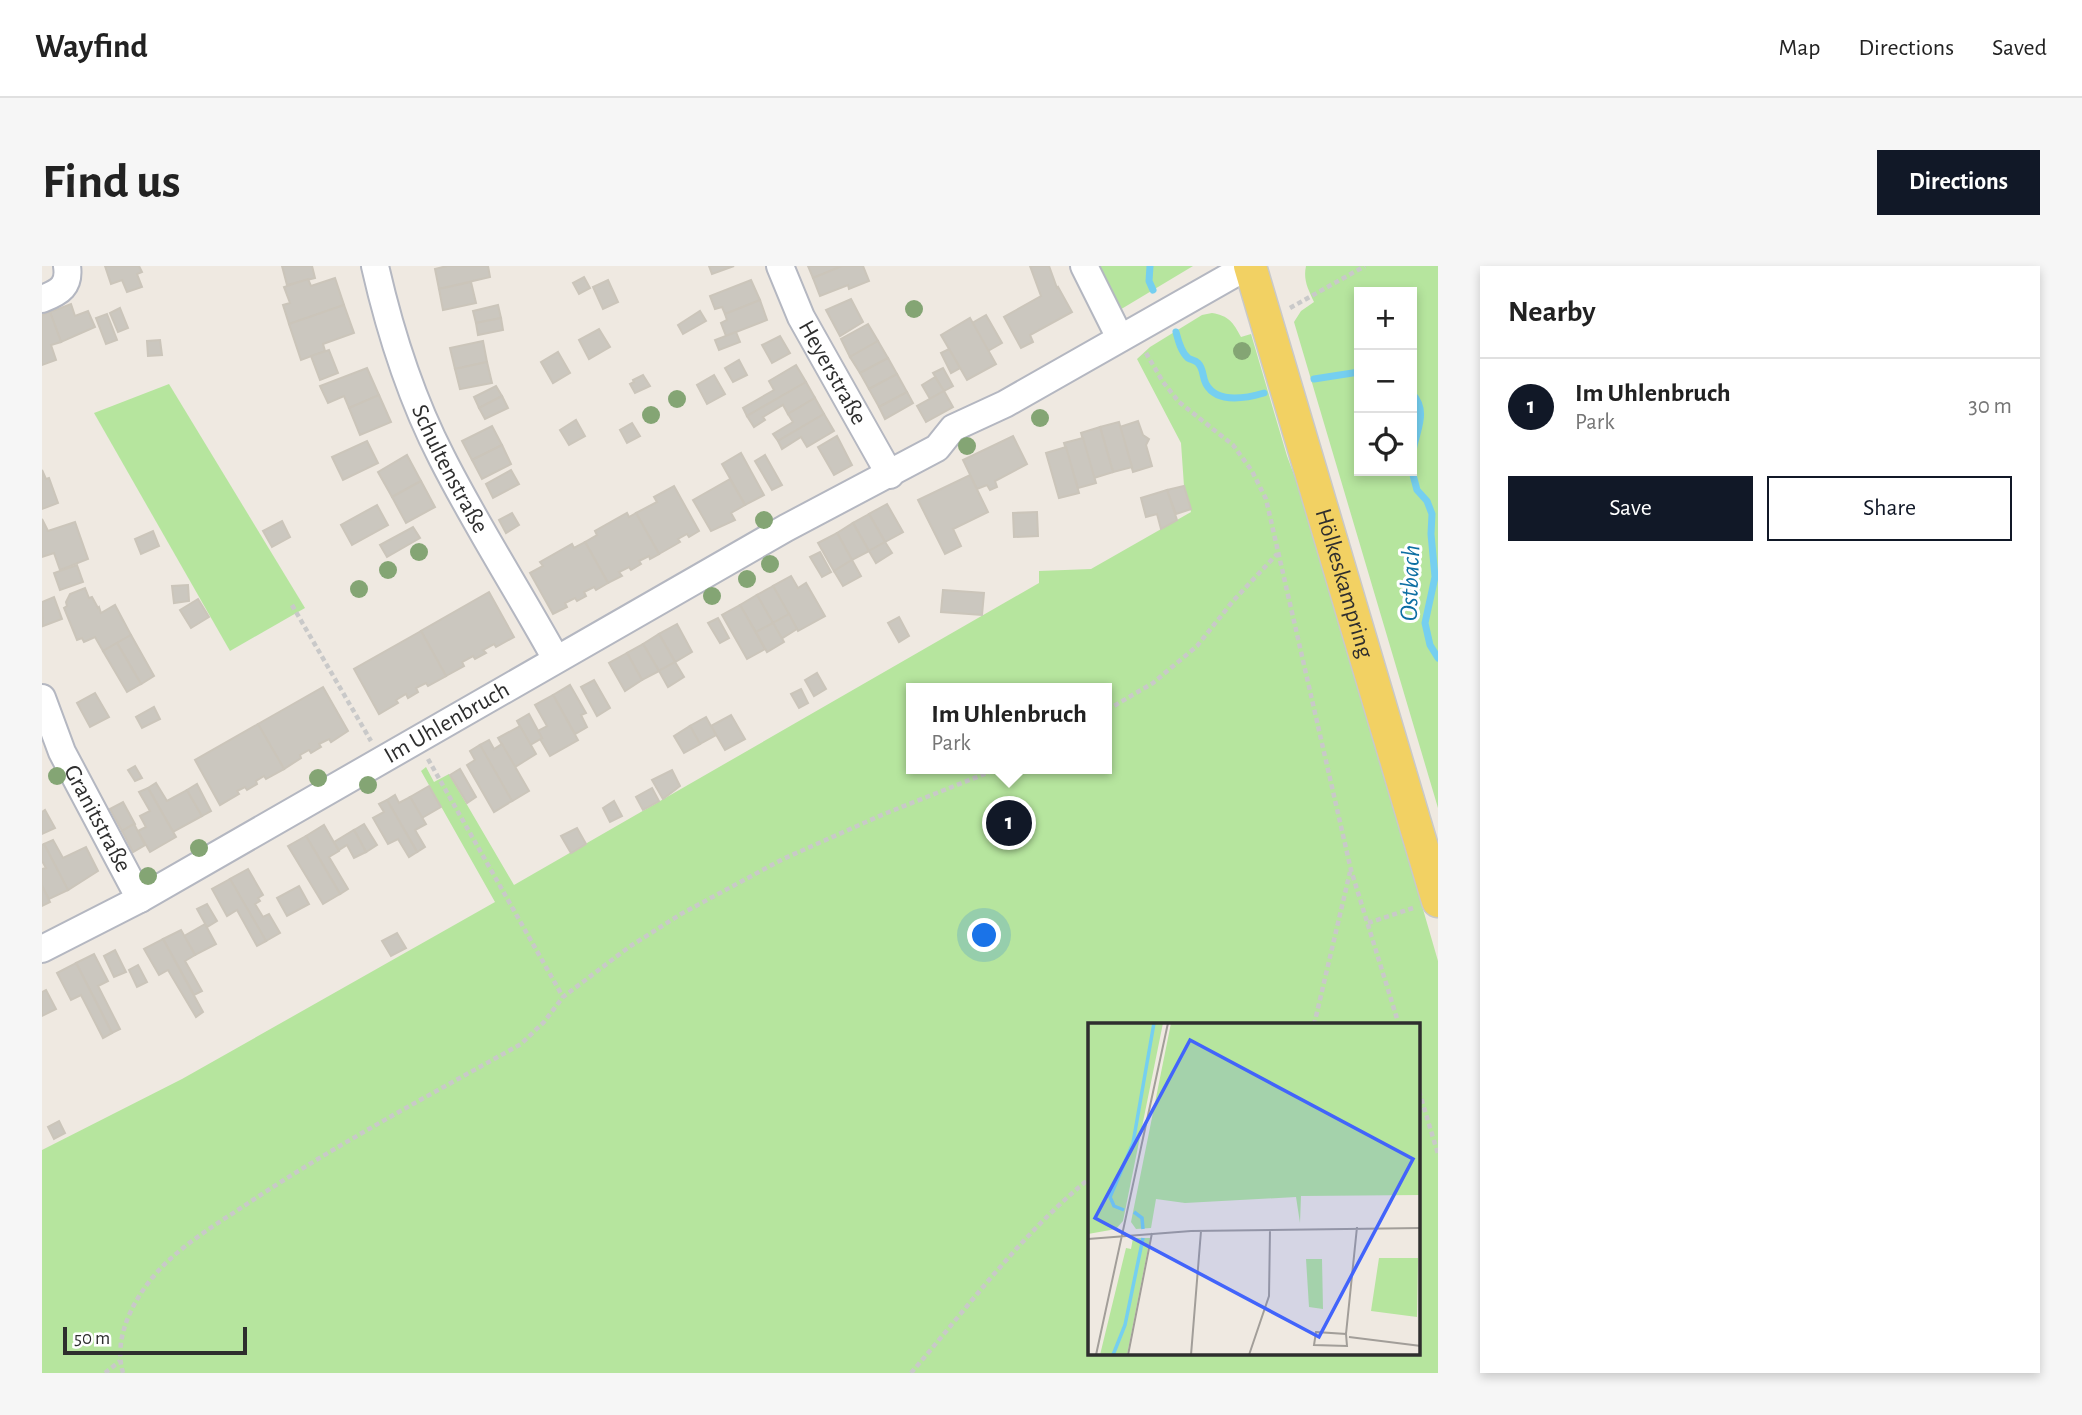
<!DOCTYPE html>
<meta charset="utf-8">
<style>
:root{--surface:#fff;--page:#f6f6f6;--text:#222;--muted:#767676;--line:#e0e0e0;--accent:#111827}
body{margin:0;font-family:"Alegreya Sans",sans-serif;background:var(--page);color:var(--text)}
.controls{position:absolute;right:21px;top:21px;display:grid;overflow:hidden;border-radius:0px;box-shadow:0 4px 10px #0003}
.controls button{width:63px;height:63px;display:grid;place-items:center;padding:0;border:0;border-bottom:2px solid var(--line);background:var(--surface);color:var(--text);font:35px sans-serif}
.scale{position:absolute;left:21px;bottom:18px;width:184px;box-sizing:border-box;padding-left:7px;border:4px solid #2e2e2e;border-top:0;font-size:19px;line-height:24px;white-space:nowrap;color:#2e2e2e;-webkit-text-stroke:5px #fff;paint-order:stroke}
.you{position:absolute;left:943px;top:670px;width:24px;height:24px;margin:-18px;border:5px solid #fff;border-radius:50%;background:#1a73e8;box-shadow:0 0 0 10px #1a73e833}
.badge{display:grid;place-items:center;width:46px;height:46px;border-radius:50%;background:var(--accent);color:#fff;font-size:23px;font-weight:700}
.pin{position:absolute;translate:-50% -50%;border:4px solid #fff;box-shadow:0 2px 7px #0006}
.popup{position:absolute;left:864px;top:417px;width:206px;height:91px;box-sizing:border-box;display:grid;place-content:center;border-radius:0px;background:var(--surface);filter:drop-shadow(0 2px 5px #0005);font-size:23px;white-space:nowrap;color:var(--muted)}
.popup b{font-size:26px;color:var(--text)}
.popup::after{content:'';position:absolute;left:50%;top:100%;margin-left:-14px;border:14px solid transparent;border-top-color:var(--surface)}
.list{margin:0;padding:0;list-style:none}
h2{display:flex;justify-content:space-between;align-items:center;height:91px;margin:0;padding:0 28px;font-size:30px}
h2 small{font-size:23px;font-weight:400;color:var(--muted)}
.list li{display:grid;grid-template-columns:46px 1fr auto;gap:21px;align-items:center;box-sizing:border-box;height:98px;padding:0 28px;border-top:2px solid var(--line)}
.list b{display:block;font-size:26px;white-space:nowrap}
.list p{margin:0;font-size:23px;white-space:nowrap;color:var(--muted)}
.list em{font-size:23px;font-style:normal;color:var(--muted)}
.actions{display:flex;gap:14px;padding:21px 28px}
.actions a{flex:1;padding:16px 0;border:2px solid var(--accent);border-radius:0px;text-align:center;font-size:24px;color:var(--accent)}
.actions .main{background:var(--accent);color:#fff}
.icon{flex:none;width:38px;height:38px;fill:none;stroke:currentColor;stroke-width:2;stroke-linecap:round;stroke-linejoin:round}
.map{position:relative;flex:none;width:1396px;height:1107px;overflow:hidden;border-radius:0px}
header{display:flex;align-items:center;gap:42px;box-sizing:border-box;height:98px;padding:0 35px;background:var(--surface);border-bottom:2px solid var(--line)}
header strong{font-size:33px}
nav{display:flex;gap:38px;margin-inline-start:auto;font-size:24px}
.intro{display:flex;align-items:center;justify-content:space-between;box-sizing:border-box;height:168px;padding:0 42px}
h1{margin:0;font-size:49px}
.button{padding:18px 32px;border-radius:0px;background:var(--accent);color:#fff;font-size:24px;font-weight:700}
main{display:flex;gap:42px;padding:0 42px}
aside{flex:1;background:var(--surface);border-radius:0px;box-shadow:0 4px 10px #0003}
.map>svg:first-child{display:block}
</style>
<header>
<strong>Wayfind</strong>
<nav><a>Map</a><a>Directions</a><a>Saved</a></nav>
</header>
<div class="intro"><h1>Find us</h1><a class="button">Directions</a></div>
<main>
<div class="map">
<svg width="1396" height="1107" viewBox="0 0 1396 1107">
<rect width="100%" height="100%" fill="#efe9e1"/>
<!-- green -->
<g fill="#b6e59e" fill-rule="evenodd">
<path d="M1054 0H1151L1076 45Z"/>
<path d="M1264 0H1396V542L1252 56 1259 45 1272 36C1266 23 1261 14 1264 0ZM1317 26H1370V205H1317Z"/>
<path d="M1170 47C1187 50 1191 56 1199 71L1209 68 1245 190 1266 246 1396 695V1107H0V884L140 813 453 636 379 505 384 501 392 516 407 508 472 619 997 317V305L1049 303 1149 246 1142 220 1139 177 1095 93 1108 81 1160 49ZM869 422H1065V503H869ZM1048 759H1377V1088H1048Z"/>
<path d="M127 118 263 342 188 385 52 147Z"/>
</g>
<g fill="none" stroke-linecap="round" stroke-linejoin="round">
<!-- stream -->
<g stroke="#75cff0" stroke-width="7">
<path d="M1108 0 1107 15 1111 24"/>
<path d="M1134 66C1136 74 1139 86 1146 92 1149 94 1153 94 1156 97 1162 103 1160 111 1164 118 1175 138 1205 132 1222 127"/>
<path d="M1272 113 1317 106"/>
<path d="M1370 127C1387 146 1374 164 1371 185 1370 191 1370 197 1370 202"/>
<path d="M1370 205 1375 224 1385 235 1390 248 1389 268 1393 311 1383 357 1388 379 1396 392"/>
</g>
</g>
<!-- building -->
<g fill="#cbc7bf" stroke="#cbc5ba" stroke-width="2">
<path d="M63 0H97L100 6 95 8 100 21 85 26 80 14 69 18Z"/>
<path d="M240 0H270L273 12 245 19Z"/>
<path d="M405 0H446L448 11 397 23 393 3Z"/>
<path d="M667 0H692L670 8Z"/>
<path d="M766 0H800L771 12Z"/>
<path d="M800 0H821L827 15 807 23 806 19 778 30 771 12Z"/>
<path d="M988 0H1007L1015 22 1016 21 1030 46 988 69 991 76 979 82 962 51 999 30Z"/>
<path d="M542 11 548 22 537 28 531 17Z"/>
<path d="M293 12 302 39 247 58 241 39 248 37 242 21 266 13 269 20Z"/>
<path d="M566 14 576 36 561 43 551 21Z"/>
<path d="M709 14 718 34 683 48 680 41 673 43 668 30Z"/>
<path d="M429 16 434 37 401 44 397 23Z"/>
<path d="M809 33 821 56 798 70 784 44Z"/>
<path d="M718 34 725 54 684 70 679 57 685 54 683 48Z"/>
<path d="M29 38 33 50 46 45 53 61 19 76 8 46Z"/>
<path d="M302 39 312 67 281 78 283 85 259 94 247 58Z"/>
<path d="M456 39 459 52 434 57 431 45Z"/>
<path d="M78 42 86 62 76 66 68 47Z"/>
<path d="M658 45 664 55 641 68 636 59Z"/>
<path d="M8 46 19 76 9 79 14 94 0 99V49Z"/>
<path d="M65 48 75 74 64 78 54 52Z"/>
<path d="M944 49 960 77 946 85 930 57Z"/>
<path d="M459 52 461 64 436 69 434 57Z"/>
<path d="M928 52 954 98 925 114 899 69Z"/>
<path d="M826 58 836 75 808 91 799 73Z"/>
<path d="M557 63 568 81 547 93 537 74Z"/>
<path d="M694 66 698 76 677 84 673 74Z"/>
<path d="M738 70 748 87 730 97 720 79Z"/>
<path d="M118 74 120 89 106 90 105 75Z"/>
<path d="M441 75 445 96 413 103 408 82Z"/>
<path d="M836 75 846 92 818 107 808 91Z"/>
<path d="M907 83 918 102 909 107 899 87Z"/>
<path d="M287 84 296 107 278 114 269 90Z"/>
<path d="M516 86 528 107 511 117 499 96Z"/>
<path d="M846 92 855 108 827 123 818 107Z"/>
<path d="M697 94 705 109 691 116 683 102Z"/>
<path d="M445 96 450 117 418 123 413 103Z"/>
<path d="M754 99 764 116 705 150 701 142 732 124 727 115Z"/>
<path d="M325 102 337 129 307 142 302 130 286 137 278 120Z"/>
<path d="M901 102 911 120 902 125 891 107Z"/>
<path d="M855 108 865 126 837 141 827 123Z"/>
<path d="M601 109 608 120 593 127 588 118 592 116 591 114Z"/>
<path d="M672 109 683 128 665 138 655 119Z"/>
<path d="M893 111 902 125 888 133 880 119Z"/>
<path d="M764 116 773 132 746 148 741 139 721 151 723 154 712 161 705 150Z"/>
<path d="M454 120 460 130 437 142 432 131Z"/>
<path d="M902 125 911 141 884 156 875 140Z"/>
<path d="M865 126 871 137 843 153 837 141Z"/>
<path d="M337 129 349 156 318 169 307 142Z"/>
<path d="M460 130 466 142 443 153 437 142Z"/>
<path d="M773 132 782 148 736 175 731 168 751 156 746 148Z"/>
<path d="M782 148 792 165 765 181 759 171 740 183 736 175Z"/>
<path d="M534 154 543 170 527 179 518 164Z"/>
<path d="M1096 155 1101 169 1107 173 1104 179 1110 200 1091 206 1078 161Z"/>
<path d="M1077 156 1090 201 1071 206 1058 161Z"/>
<path d="M590 157 598 170 585 177 578 164Z"/>
<path d="M450 160 460 179 430 194 420 175Z"/>
<path d="M1058 161 1071 206 1052 212 1039 167Z"/>
<path d="M795 170 810 199 792 209 776 181Z"/>
<path d="M971 170 985 198 953 215 955 221 948 224 945 219 935 223 921 194Z"/>
<path d="M1041 172 1054 217 1036 222 1022 177Z"/>
<path d="M325 175 336 197 301 214 290 191Z"/>
<path d="M460 179 469 198 440 213 430 194Z"/>
<path d="M1024 181 1037 227 1017 232 1004 187Z"/>
<path d="M699 187 722 229 703 239 680 198Z"/>
<path d="M365 189 379 215 350 231 336 206Z"/>
<path d="M723 189 740 219 730 224 713 195Z"/>
<path d="M0 204 4 213 7 212 16 237 0 243Z"/>
<path d="M469 204 477 218 451 232 444 218Z"/>
<path d="M928 209 946 246 911 263 919 280 903 288 876 234Z"/>
<path d="M688 213 703 239 689 247 693 254 669 265 651 234Z"/>
<path d="M379 215 393 241 364 257 350 231Z"/>
<path d="M632 220 657 265 647 271 645 268 636 273 638 276 617 288 594 247 615 236 612 231Z"/>
<path d="M1142 220 1149 243 1134 248 1125 224Z"/>
<path d="M1125 224 1135 254 1119 263 1115 248 1104 251 1099 232Z"/>
<path d="M845 238 861 266 843 276 827 248Z"/>
<path d="M335 239 346 259 310 279 299 259Z"/>
<path d="M995 246 996 270 972 271 971 247Z"/>
<path d="M470 247 477 259 464 267 457 254Z"/>
<path d="M585 247 587 251 594 247 617 288 608 293 607 290 597 295 599 298 589 304 587 301 577 306 580 310 566 317 543 276 555 269 553 265Z"/>
<path d="M827 248 843 276 827 285 811 257Z"/>
<path d="M0 253 6 265 33 256 46 293 18 304 12 287 0 291Z"/>
<path d="M240 255 248 271 230 281 221 265Z"/>
<path d="M811 257 827 285 810 294 795 267Z"/>
<path d="M371 261 378 272 345 291 338 279Z"/>
<path d="M111 265 117 280 99 288 93 273Z"/>
<path d="M795 267 810 294 792 305 776 277Z"/>
<path d="M543 276 566 317 554 324 552 321 542 326 544 330 535 335 533 332 523 337 525 341 511 348 488 307 501 300 498 296 530 278 532 282Z"/>
<path d="M843 276 850 287 834 297 827 285Z"/>
<path d="M778 286 789 306 780 311 768 291Z"/>
<path d="M810 294 819 310 801 320 792 305Z"/>
<path d="M35 299 41 316 18 324 12 307Z"/>
<path d="M749 310 756 322 764 317 783 350 756 365 731 320Z"/>
<path d="M146 319 147 335 132 337 130 320Z"/>
<path d="M731 320 747 348 731 357 715 329Z"/>
<path d="M43 322 47 332 50 331 56 342 57 341 59 347 73 339 89 369 61 385 53 371 42 376 40 372 35 374 22 342 25 340 24 336 28 328Z"/>
<path d="M901 324 942 327 940 349 899 346Z"/>
<path d="M447 326 472 371 454 381 452 378 441 384 444 387 433 393 431 390 420 396 422 400 404 410 379 365Z"/>
<path d="M715 329 731 357 714 366 698 339Z"/>
<path d="M12 331 20 353 1 360 0 336Z"/>
<path d="M156 333 167 351 149 362 138 344Z"/>
<path d="M698 339 723 383 705 393 680 349Z"/>
<path d="M747 348 755 363 739 373 731 357Z"/>
<path d="M857 351 867 370 857 376 846 357Z"/>
<path d="M676 352 687 372 678 377 666 357Z"/>
<path d="M731 357 742 376 725 386 714 366Z"/>
<path d="M635 358 650 386 633 396 617 368Z"/>
<path d="M379 365 404 410 386 420 384 417 374 422 376 426 366 432 364 428 354 434 356 437 337 448 312 403Z"/>
<path d="M617 368 633 396 617 405 601 378Z"/>
<path d="M89 369 112 410 99 418 75 377Z"/>
<path d="M75 377 99 418 85 426 61 385Z"/>
<path d="M601 378 617 405 600 414 585 387Z"/>
<path d="M585 387 600 414 583 425 567 397Z"/>
<path d="M633 396 642 411 626 421 617 405Z"/>
<path d="M775 407 784 423 772 430 763 414Z"/>
<path d="M552 414 568 442 555 450 539 421Z"/>
<path d="M528 419 544 447 539 449 545 461 533 468 511 429Z"/>
<path d="M281 421 306 465 289 476 287 473 277 478 279 481 269 487 267 484 258 489 259 492 242 503 216 458Z"/>
<path d="M759 423 766 437 757 442 749 428Z"/>
<path d="M53 427 67 451 48 461 35 437Z"/>
<path d="M511 429 536 474 508 490 498 473 500 472 496 465 505 460 493 439Z"/>
<path d="M112 441 118 453 100 462 94 451Z"/>
<path d="M487 448 500 472 488 479 475 455Z"/>
<path d="M689 449 703 473 683 484 669 460Z"/>
<path d="M664 451 674 469 658 478 648 460Z"/>
<path d="M216 458 242 503 224 513 222 510 214 515 215 518 205 524 203 521 195 525 197 528 178 539 153 494Z"/>
<path d="M478 460 494 488 473 501 456 472Z"/>
<path d="M648 460 658 478 642 487 632 470Z"/>
<path d="M447 474 452 483 460 478 487 525 470 535 438 479Z"/>
<path d="M438 479 470 535 452 546 425 499 433 494 428 485Z"/>
<path d="M93 500 100 512 93 515 86 504Z"/>
<path d="M418 503 434 531 425 537 408 509Z"/>
<path d="M630 504 638 520 621 533 610 514Z"/>
<path d="M114 517 125 535 145 524 160 550 131 566 106 522Z"/>
<path d="M155 518 169 545 160 550 145 524Z"/>
<path d="M387 520 399 541 380 552 368 531Z"/>
<path d="M106 522 134 571 108 586 96 565 104 561 98 550 108 545 97 526Z"/>
<path d="M610 522 617 535 601 544 594 531Z"/>
<path d="M353 529 357 537 368 531 384 558 373 564 383 581 375 586 345 534Z"/>
<path d="M345 534 375 586 367 591 356 573 346 578 331 552 342 546 337 538Z"/>
<path d="M572 535 580 550 568 556 561 542Z"/>
<path d="M81 536 93 558 80 565 68 543Z"/>
<path d="M3 544 13 562 0 568V546Z"/>
<path d="M92 558 103 579 91 586 80 565Z"/>
<path d="M322 558 335 579 324 586 312 564Z"/>
<path d="M282 559 297 585 287 591 306 623 298 628 264 570Z"/>
<path d="M535 562 544 578 529 587 519 570Z"/>
<path d="M312 564 324 586 312 592 305 579 297 584 292 576Z"/>
<path d="M264 570 298 628 281 638 246 580Z"/>
<path d="M11 574 21 592 44 581 56 605 26 624 2 578Z"/>
<path d="M2 578 26 624 7 633 0 620V603L4 602 0 595V579Z"/>
<path d="M206 603 221 629 216 632 218 635 213 638 221 651 227 648 238 667 224 675 188 613Z"/>
<path d="M188 613 224 675 215 680 195 644 185 650 170 623Z"/>
<path d="M0 620 8 636 0 640Z"/>
<path d="M257 620 267 638 245 650 235 632Z"/>
<path d="M165 638 175 655 165 661 155 643Z"/>
<path d="M163 658 174 678 153 689 142 670Z"/>
<path d="M139 664 153 689 143 695 160 725 152 729 121 673Z"/>
<path d="M355 667 364 682 349 690 340 675Z"/>
<path d="M121 673 161 746 154 751 126 704 117 709 102 683Z"/>
<path d="M73 684 84 706 72 711 62 690Z"/>
<path d="M52 688 66 715 56 720 78 763 70 767 34 697Z"/>
<path d="M34 697 70 767 61 772 39 729 29 734 15 707Z"/>
<path d="M96 699 105 716 95 721 87 704Z"/>
<path d="M4 724 14 743 0 750V726Z"/>
<path d="M17 855 23 867 12 873 6 861Z"/>
</g>
<g fill="none" stroke-linecap="round" stroke-linejoin="round">
<!-- minor casing -->
<g stroke="#b4b7c1" stroke-width="30">
<g id="minor">
<path id="s1" d="M333 0C348 66 369 132 400 192 435 261 477 326 514 393"/>
<path id="s2" d="M738 0 759 51 848 209"/>
<path d="M1042 0 1078 72"/>
<path d="M0 33C18 26 28 20 25 0"/>
<path id="s3" d="M0 432 20 486 98 633"/>
<path id="s4" d="M0 683 98 633 744 262 895 182 911 162 963 138 1206 0"/>
</g>
</g>
<!-- major casing -->
<g stroke="#c9c9c9" stroke-width="35">
<g id="major">
<path id="s5" d="M1208 0 1396 635"/>
</g>
</g>
<!-- path -->
<g stroke="#c9c9c9" stroke-width="4.5" stroke-dasharray="5 3.5" stroke-linecap="butt">
<path d="M1248 42 1323 0"/>
<path d="M1104 87 1121 116 1137 136 1191 179 1210 205 1224 233 1309 604 1357 759"/>
<path d="M250 339 329 475"/>
<path d="M1065 444 1111 417 1155 380 1191 335 1235 288"/>
<path d="M386 493 521 731"/>
<path d="M1326 657 1371 642"/>
<path d="M1272 759 1308 606"/>
<path d="M1377 825 1396 888"/>
<path d="M63 1107 78 1095"/>
<path d="M81 1107C70 1070 94 1028 119 1002 145 975 178 956 208 936 295 878 388 829 479 778L502 756 521 731 587 681 639 648 741 593 842 548 955 503"/>
<path d="M869 1107C926 1041 980 967 1048 912"/>
</g>
<!-- minor -->
<use href="#minor" stroke="#fff" stroke-width="26"/>
<!-- major -->
<use href="#major" stroke="#f2d163" stroke-width="32"/>
</g>
<!-- trees -->
<g fill="#84a574">
<circle cx="872" cy="43" r="9"/>
<circle cx="1200" cy="85" r="9"/>
<circle cx="635" cy="133" r="9"/>
<circle cx="609" cy="149" r="9"/>
<circle cx="998" cy="152" r="9"/>
<circle cx="925" cy="180" r="9"/>
<circle cx="722" cy="254" r="9"/>
<circle cx="377" cy="286" r="9"/>
<circle cx="728" cy="298" r="9"/>
<circle cx="346" cy="304" r="9"/>
<circle cx="705" cy="313" r="9"/>
<circle cx="317" cy="323" r="9"/>
<circle cx="670" cy="330" r="9"/>
<circle cx="15" cy="510" r="9"/>
<circle cx="276" cy="512" r="9"/>
<circle cx="326" cy="519" r="9"/>
<circle cx="157" cy="582" r="9"/>
<circle cx="106" cy="610" r="9"/>
</g>
<g text-anchor="middle" dominant-baseline="central" stroke-width="6" stroke-linejoin="round" paint-order="stroke">
<!-- street labels -->
<g font-size="24" fill="#2e2e2e" stroke="#fff">
<text stroke="none"><textPath href="#s2" startOffset="119">Heyerstraße</textPath></text>
<text stroke="none"><textPath href="#s1" startOffset="217">Schultenstraße</textPath></text>
<text stroke="none"><textPath href="#s5" startOffset="331">Hölkeskampring</textPath></text>
<text stroke="none"><textPath href="#s4" startOffset="464">Im Uhlenbruch</textPath></text>
<text stroke="none"><textPath href="#s3" startOffset="133">Granitstraße</textPath></text>
</g>
<!-- water labels -->
<g font-size="26" font-style="italic" fill="#0d6fa3" stroke="#fff">
<text transform="translate(1368 317) rotate(-88)">Ostbach</text>
</g>
</g>
<!-- overview -->
<g transform="translate(1046 757)">
<rect width="332" height="332" fill="#efe9e1"/>
<path d="M0 0H75L35 198 28 206 0 211ZM83 0H332V172L213 173 212 200 208 174 97 180 68 176 63 205 48 206 43 199ZM45 215H62L39 332H12L38 225 43 226ZM291 235H330L329 294 283 288ZM218 236H234L235 286 221 284Z" fill="#b6e59e"/>
<path fill="none" stroke="#75cff0" stroke-width="3.5" d="M36 187 26 183 22 174 45 120 66 0M46 189 54 195 55 206M25 332 37 302 55 215"/>
<path fill="none" stroke="#a29e99" stroke-width="2" d="M0 216 103 208 333 205M228 309 258 311 259 323 226 322ZM258 311 269 204M261 314 333 323M8 332 80 0M40 332 64 210M103 332 113 208M161 332 181 273 182 207"/>
<path fill="#4264fb" fill-opacity="0.15" stroke="#4264fb" stroke-width="3.5" d="M102 17 325 136 231 314 7 195Z"/>
<rect width="332" height="332" fill="none" stroke="#2e2e2e" stroke-width="3.5"/>
</g>
</svg>
<div class="controls">
<button>+</button>
<button>−</button>
<button><svg class="icon" aria-label="locate" viewBox="0 0 24 24"><circle cx="12" cy="12" r="6"/><path d="M12 2v4M12 18v4M2 12h4M18 12h4"/></svg></button>
</div>
<div class="scale">50 m</div>
<div class="you"></div>
<div class="pin badge" style="left:967px;top:557px">1</div>
<div class="popup"><b>Im Uhlenbruch</b>Park</div>
</div>
<aside>
<h2>Nearby<small></small></h2>
<ul class="list">
<li><span class="badge">1</span><div><b>Im Uhlenbruch</b><p>Park</p></div><em>30 m</em></li>
</ul>
<div class="actions"><a class="main">Save</a><a>Share</a></div>
</aside>
</main>
